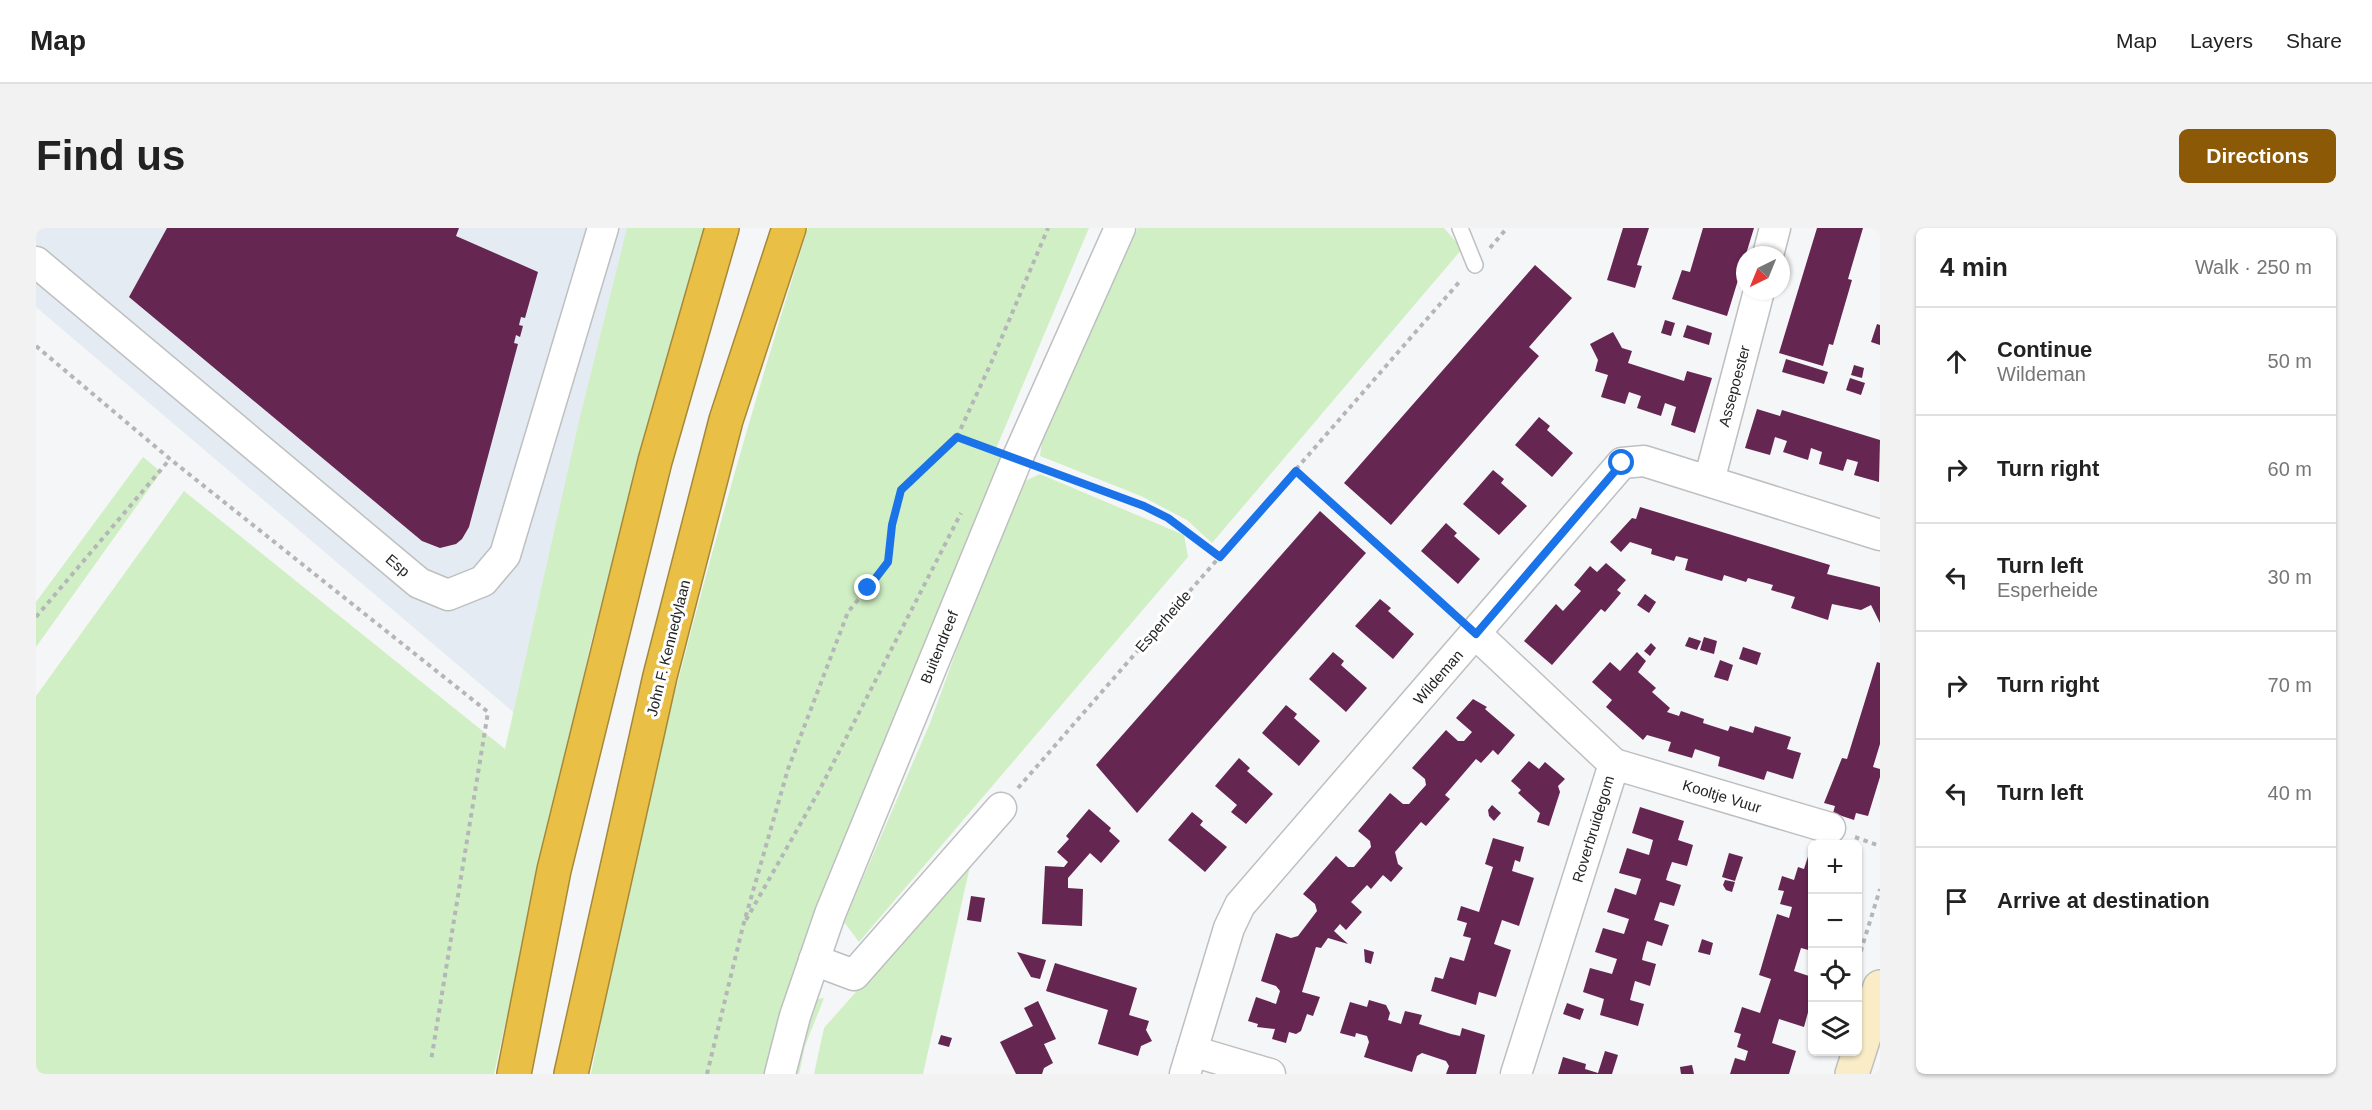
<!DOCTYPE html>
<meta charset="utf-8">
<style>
:root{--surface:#fff;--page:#f2f2f2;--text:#222;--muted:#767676;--line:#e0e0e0;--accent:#8c5906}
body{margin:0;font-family:Arial,sans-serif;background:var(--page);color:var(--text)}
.controls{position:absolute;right:18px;bottom:18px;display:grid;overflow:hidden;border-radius:9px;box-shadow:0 2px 4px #0004}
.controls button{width:54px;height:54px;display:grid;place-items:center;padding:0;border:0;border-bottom:2px solid var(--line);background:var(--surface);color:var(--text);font:30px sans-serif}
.compass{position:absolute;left:1700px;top:18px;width:54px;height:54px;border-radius:50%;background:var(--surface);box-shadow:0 2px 4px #0004;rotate:223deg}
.stop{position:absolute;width:18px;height:18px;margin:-14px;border:4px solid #1a73e8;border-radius:50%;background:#fff}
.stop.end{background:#1a73e8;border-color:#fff;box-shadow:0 2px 6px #0008}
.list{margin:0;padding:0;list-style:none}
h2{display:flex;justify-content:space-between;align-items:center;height:78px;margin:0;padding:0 24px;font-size:26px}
h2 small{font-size:20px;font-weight:400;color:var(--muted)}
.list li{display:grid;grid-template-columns:39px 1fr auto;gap:18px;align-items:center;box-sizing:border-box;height:108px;padding:0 24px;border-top:2px solid var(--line)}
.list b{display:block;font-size:22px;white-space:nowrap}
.list p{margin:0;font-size:20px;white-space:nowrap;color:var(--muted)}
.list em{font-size:20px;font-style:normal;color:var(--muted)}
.icon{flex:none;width:33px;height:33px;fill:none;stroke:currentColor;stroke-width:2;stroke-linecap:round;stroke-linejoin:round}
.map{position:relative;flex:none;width:1844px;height:846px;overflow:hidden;border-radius:9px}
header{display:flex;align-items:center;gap:36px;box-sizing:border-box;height:84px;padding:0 30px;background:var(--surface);border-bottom:2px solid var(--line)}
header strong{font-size:28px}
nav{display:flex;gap:33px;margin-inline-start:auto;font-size:21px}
.intro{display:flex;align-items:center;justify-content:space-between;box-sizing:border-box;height:144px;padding:0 36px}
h1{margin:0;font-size:42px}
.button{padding:15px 27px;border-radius:9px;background:var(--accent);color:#fff;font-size:21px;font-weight:700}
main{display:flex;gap:36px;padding:0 36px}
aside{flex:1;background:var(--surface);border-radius:9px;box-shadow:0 2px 4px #0004}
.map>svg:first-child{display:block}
</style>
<header>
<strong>Map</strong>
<nav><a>Map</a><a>Layers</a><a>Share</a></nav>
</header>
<div class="intro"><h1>Find us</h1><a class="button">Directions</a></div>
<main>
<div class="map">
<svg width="1844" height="846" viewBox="0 0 1844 846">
<rect width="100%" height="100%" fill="#f5f6f8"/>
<!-- built -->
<path fill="#e4ebf2" d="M0 0H629L489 494 0 79Z"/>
<!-- green -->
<g fill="#d1efc5">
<path d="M591 0H675L616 194 555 414 458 846H0V468L148 263 469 521 544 189Z"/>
<path d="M772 0H1053L959 223 975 233 731 846H555C571 765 585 683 605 602 653 399 710 199 772 0Z"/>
<path d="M1102 0H1408L1426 21 1176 315 1151 292 1105 268 1004 228 1007 204Z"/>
<path d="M107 229 125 244 0 419V374Z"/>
<path d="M1004 246 1148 307 1152 329 823 714 808 694 894 495 948 347 987 254Z"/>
<path d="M935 634 887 846H778L788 800Z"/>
<path d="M788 770 769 818 763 846H756L776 772Z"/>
</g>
<!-- building -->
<g fill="#652651">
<path d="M131 0H423L420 8 502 44 489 90 485 89 483 97 487 98 484 109 480 107 478 115 482 116 433 299 426 311 420 316 404 320 386 313 93 69Z"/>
<path d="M1587 0H1613L1601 37 1606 38 1599 60 1571 52Z"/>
<path d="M1667 0H1718L1691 88 1636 71 1646 42 1654 44Z"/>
<path d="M1781 0H1827L1812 51 1816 52 1797 117 1793 116 1787 138 1743 125Z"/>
<path d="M1499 37 1536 70 1493 119 1503 128 1355 297 1308 255Z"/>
<path d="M1629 92 1639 95 1635 108 1625 105Z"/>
<path d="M1841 96 1844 97V117L1835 114Z"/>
<path d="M1651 97 1676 105 1673 117 1647 109Z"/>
<path d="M1577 104 1586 120 1596 123 1592 135 1648 153 1651 143 1676 150 1659 205 1635 197 1640 179 1629 175 1625 188 1601 180 1605 168 1593 164 1589 176 1565 169 1572 147 1559 143 1562 132 1554 116Z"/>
<path d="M1750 131 1792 144 1788 156 1746 144Z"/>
<path d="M1818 137 1828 140 1826 150 1815 147Z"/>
<path d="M1814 150 1829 155 1825 167 1810 162Z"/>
<path d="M1721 181 1744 188 1746 182 1844 212 1843 254 1818 247 1822 234 1811 231 1807 243 1783 236 1786 224 1775 220 1772 232 1747 224 1751 213 1739 209 1734 227 1709 220Z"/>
<path d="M1503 189 1514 198 1511 202 1537 225 1516 249 1479 217Z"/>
<path d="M1457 242 1468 251 1465 255 1491 278 1463 307 1427 276Z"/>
<path d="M1604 279 1794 337 1791 346 1844 359V395L1835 377 1825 382 1796 376 1792 392 1755 380 1759 369 1735 362 1737 357 1712 350 1710 354 1688 347 1686 353 1649 342 1652 331 1640 328 1638 333 1615 326 1616 321 1594 314 1585 324 1574 314 1596 290 1600 291Z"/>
<path d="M1284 283 1330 325 1101 585 1060 537Z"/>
<path d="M1410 295 1421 305 1418 308 1444 331 1422 356 1385 323Z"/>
<path d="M1570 335 1590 352 1581 362 1585 365 1569 384 1565 381 1516 437 1488 413 1520 376 1527 383 1545 363 1538 357 1554 338 1561 344Z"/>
<path d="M1609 366 1620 374 1613 385 1601 377Z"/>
<path d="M1344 371 1355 380 1352 383 1378 406 1357 431 1319 398Z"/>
<path d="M1653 409 1665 413 1661 422 1649 418Z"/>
<path d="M1668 409 1681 413 1678 426 1664 422Z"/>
<path d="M1615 415 1620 420 1614 428 1608 423Z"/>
<path d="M1707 419 1725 425 1721 437 1703 431Z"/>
<path d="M1297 424 1308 433 1305 437 1331 460 1310 484 1273 451Z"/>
<path d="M1601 424 1610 433 1602 444 1620 460 1616 464 1634 480 1631 484 1643 488 1645 483 1668 491 1667 495 1692 503 1694 498 1717 505 1719 498 1755 509 1751 521 1765 525 1757 551 1731 543 1728 552 1682 538 1684 529 1659 521 1656 530 1632 523 1635 514 1611 507 1607 512 1570 479 1576 472 1556 454 1574 434 1584 443Z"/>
<path d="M1684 432 1697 437 1692 453 1678 449Z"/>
<path d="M1841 434 1844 435V516L1837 539 1844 541V549L1832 588 1820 585 1818 592 1797 585 1799 578 1788 575 1806 530 1811 531Z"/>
<path d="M1437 471 1451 479 1449 481 1479 507 1462 527 1457 522 1445 535 1440 531 1409 567 1414 571 1390 598 1385 594 1359 624 1362 636 1367 640 1355 654 1347 647 1335 661 1331 657 1315 674 1326 684 1310 702 1304 696 1298 703 1312 716 1292 710 1285 720 1280 719 1266 764 1284 769 1277 788 1271 786 1265 803 1260 806 1253 804 1250 815 1236 811 1239 801 1221 799 1222 796 1212 793 1220 769 1240 776 1244 763 1240 758 1225 753 1240 705 1255 710 1262 708 1281 683 1279 676 1267 666 1300 628 1312 639H1318L1335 619 1334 613 1322 603 1354 565 1367 576H1373L1390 557 1389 551 1376 540 1410 502 1422 513H1428L1436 504 1420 490Z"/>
<path d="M1250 477 1261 486 1258 490 1284 513 1263 538 1226 505Z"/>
<path d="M1203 530 1214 540 1211 543 1237 566 1210 596 1195 584 1201 577 1179 558Z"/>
<path d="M1493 533 1503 541 1509 534 1529 551 1522 558 1524 564 1513 598 1501 594 1504 585 1482 565 1485 562 1475 553Z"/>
<path d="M1456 577 1465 585 1458 593 1453 588 1452 582Z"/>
<path d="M1604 579 1648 593 1642 612 1657 617 1651 638 1636 634 1632 645 1630 652 1645 657 1638 678 1624 674 1618 692 1633 697 1626 718 1611 713 1607 727 1606 732 1620 736 1614 758 1599 753 1594 772 1608 776 1602 798 1564 787 1568 771 1547 764 1554 740 1576 746 1581 731 1559 724 1567 700 1588 706 1593 691 1571 684 1579 660 1600 667 1605 651 1583 645 1591 620 1613 627 1617 612 1596 605Z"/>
<path d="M1053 581 1075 600 1073 603 1084 613 1065 635 1054 625 1032 650V660L1047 661 1046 698 1006 696 1009 638 1028 639 1032 634 1021 624 1033 611 1030 608Z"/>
<path d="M1156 584 1167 593 1164 597 1191 619 1169 644 1132 612Z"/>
<path d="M1782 606 1802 612 1800 616H1778Z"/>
<path d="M1457 610 1488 619 1484 634 1479 632 1476 643 1498 650 1483 698 1466 692 1458 716 1475 722 1460 769 1443 764 1440 777 1395 763 1399 749 1407 751 1414 729 1428 733 1435 710 1427 708 1431 695 1421 692 1425 678 1443 684 1457 639 1449 636Z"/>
<path d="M1776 616V723L1765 720 1758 743 1776 749V770L1768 799 1743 791 1736 815 1760 823 1753 846H1694L1699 830 1709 833 1712 823 1701 819 1705 806 1698 804 1706 779 1724 785 1735 751 1723 747 1741 686 1753 690 1756 679 1744 676 1748 663 1742 662 1746 648 1758 652 1762 639 1768 641Z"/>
<path d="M1693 625 1707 629 1699 653 1686 649Z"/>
<path d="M1689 652 1699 654 1696 664 1690 662 1687 657Z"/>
<path d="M935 668 949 670 945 694 931 692Z"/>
<path d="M1666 711 1677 715 1674 727 1662 724Z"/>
<path d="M1328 721 1338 724 1335 736 1329 734Z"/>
<path d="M981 724 1010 732 1004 751 995 749Z"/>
<path d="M1019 735 1101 760 1093 787 1113 793 1110 802 1116 813 1105 818 1102 828 1062 816 1072 782 1010 763Z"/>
<path d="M1333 772 1350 777 1354 785 1352 792 1365 796 1369 783 1386 787 1383 796 1415 806 1424 808 1426 800 1449 807 1440 846H1410L1413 838 1410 833 1386 825 1381 828 1376 844 1328 829 1333 814 1331 808 1320 805 1319 809 1304 805 1314 774 1331 779Z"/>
<path d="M1002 773 1020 811 1008 816 1017 835 1008 840 1006 846H980L964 814 997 798 988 780Z"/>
<path d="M1531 775 1548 781 1544 792 1527 786Z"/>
<path d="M905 807 916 810 913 819 902 816Z"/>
<path d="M1569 823 1582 827 1576 846H1522L1527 829 1550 836 1549 841 1562 845Z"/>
<path d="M1656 837 1658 846H1645L1644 839Z"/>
</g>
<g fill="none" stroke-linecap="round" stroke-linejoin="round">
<!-- lane casing -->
<g stroke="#bebfc0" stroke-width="18">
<path id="lane" d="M1424 0 1439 37"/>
</g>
<!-- street casing -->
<g stroke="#bebfc0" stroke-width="33">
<g id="street">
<path d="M1732 27 1739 0"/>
<path d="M0 34 383 355 412 367 447 353 469 327 567 0"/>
<path d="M1673 253 1723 63"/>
<path d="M1440 406 1578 536 1480 846"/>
<path d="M1578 536 1794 600"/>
<path d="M778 732 818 747 965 580"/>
<path d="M1156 823 1234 846"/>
<path d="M744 846 759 788 794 686 981 231 1084 0"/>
<path d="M1149 846 1193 700 1204 677 1586 235 1608 233 1844 307"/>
</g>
</g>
<!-- secondary casing -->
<g stroke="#bebfc0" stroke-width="36">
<path id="secondary" d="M1816 846 1844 759"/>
</g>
<!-- highway casing -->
<g stroke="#a5893a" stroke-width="36">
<g id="highway">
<path d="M478 846 518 642 619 233 686 0"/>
<path d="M535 846 624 448 690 192 753 0"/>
</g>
</g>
<!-- path -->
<g stroke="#b5b6b8" stroke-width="4" stroke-dasharray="4.5 4.5" stroke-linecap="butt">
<path d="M1454 20 1471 0"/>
<path d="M0 118 134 231 452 484 395 833"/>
<path d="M921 209 955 135 1012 0"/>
<path d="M1006 241 1108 278 1132 290 1183 329"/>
<path d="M1260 243 1417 386"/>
<path d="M0 389 134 231"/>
<path d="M982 560 1425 52"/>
<path d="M1819 609 1844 618"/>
<path d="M710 692 783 563 925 285"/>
<path d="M1822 732 1844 661"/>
<path d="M671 846 707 698 752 541 812 384 852 335 856 297 865 262 921 209 954 222"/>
</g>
<!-- lane -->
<use href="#lane" stroke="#fff" stroke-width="15"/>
<!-- street -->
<use href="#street" stroke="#fff" stroke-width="30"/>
<!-- secondary -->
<use href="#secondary" stroke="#f9ecc7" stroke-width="33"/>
<!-- highway -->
<use href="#highway" stroke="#eabf45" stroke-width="33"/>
</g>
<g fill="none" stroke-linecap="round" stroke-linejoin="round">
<!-- route -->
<path stroke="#1a73e8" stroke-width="8" d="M832 360 852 334 856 297 865 262 921 209 1108 278 1132 290 1184 329 1260 243 1440 406 1586 235"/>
</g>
<g text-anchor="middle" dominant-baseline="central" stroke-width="6" stroke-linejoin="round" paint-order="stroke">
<!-- street labels -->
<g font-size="15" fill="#252526" stroke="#fff">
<text transform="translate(1698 158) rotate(-75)">Assepoester</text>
<text transform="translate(362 337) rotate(40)">Esp</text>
<text transform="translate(1127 393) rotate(-49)">Esperheide</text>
<text transform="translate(903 419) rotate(-68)">Buitendreef</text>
<text transform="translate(632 420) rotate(-76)">John F. Kennedylaan</text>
<text transform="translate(1402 449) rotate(-49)">Wildeman</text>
<text transform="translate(1686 568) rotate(17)">Kooltje Vuur</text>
<text transform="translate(1557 601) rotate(-73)">Roverbruidegom</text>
</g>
</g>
</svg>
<div class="controls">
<button>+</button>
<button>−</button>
<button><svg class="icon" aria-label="locate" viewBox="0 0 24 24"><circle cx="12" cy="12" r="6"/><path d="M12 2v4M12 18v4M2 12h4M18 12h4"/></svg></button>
<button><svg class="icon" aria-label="layers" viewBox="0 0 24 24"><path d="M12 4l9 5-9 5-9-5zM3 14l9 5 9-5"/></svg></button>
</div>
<svg class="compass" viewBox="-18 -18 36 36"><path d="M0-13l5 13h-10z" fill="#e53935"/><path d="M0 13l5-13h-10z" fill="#767676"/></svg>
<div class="stop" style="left:1586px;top:235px"></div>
<div class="stop end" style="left:832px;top:360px"></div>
</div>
<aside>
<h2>4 min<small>Walk · 250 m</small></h2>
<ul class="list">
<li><svg class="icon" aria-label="ahead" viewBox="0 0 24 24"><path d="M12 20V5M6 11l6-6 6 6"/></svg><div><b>Continue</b><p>Wildeman</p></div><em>50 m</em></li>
<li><svg class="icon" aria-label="right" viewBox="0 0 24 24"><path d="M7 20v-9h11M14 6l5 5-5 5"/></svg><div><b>Turn right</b></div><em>60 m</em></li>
<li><svg class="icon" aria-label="left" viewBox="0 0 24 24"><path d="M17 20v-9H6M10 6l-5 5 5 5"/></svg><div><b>Turn left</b><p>Esperheide</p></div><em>30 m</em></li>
<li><svg class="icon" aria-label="right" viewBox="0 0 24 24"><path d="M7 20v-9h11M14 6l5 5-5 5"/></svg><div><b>Turn right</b></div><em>70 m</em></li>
<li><svg class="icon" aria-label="left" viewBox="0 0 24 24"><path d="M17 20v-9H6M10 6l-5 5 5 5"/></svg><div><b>Turn left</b></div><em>40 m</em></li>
<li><svg class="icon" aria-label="arrive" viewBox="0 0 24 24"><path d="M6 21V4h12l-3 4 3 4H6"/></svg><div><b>Arrive at destination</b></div></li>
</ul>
</aside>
</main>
